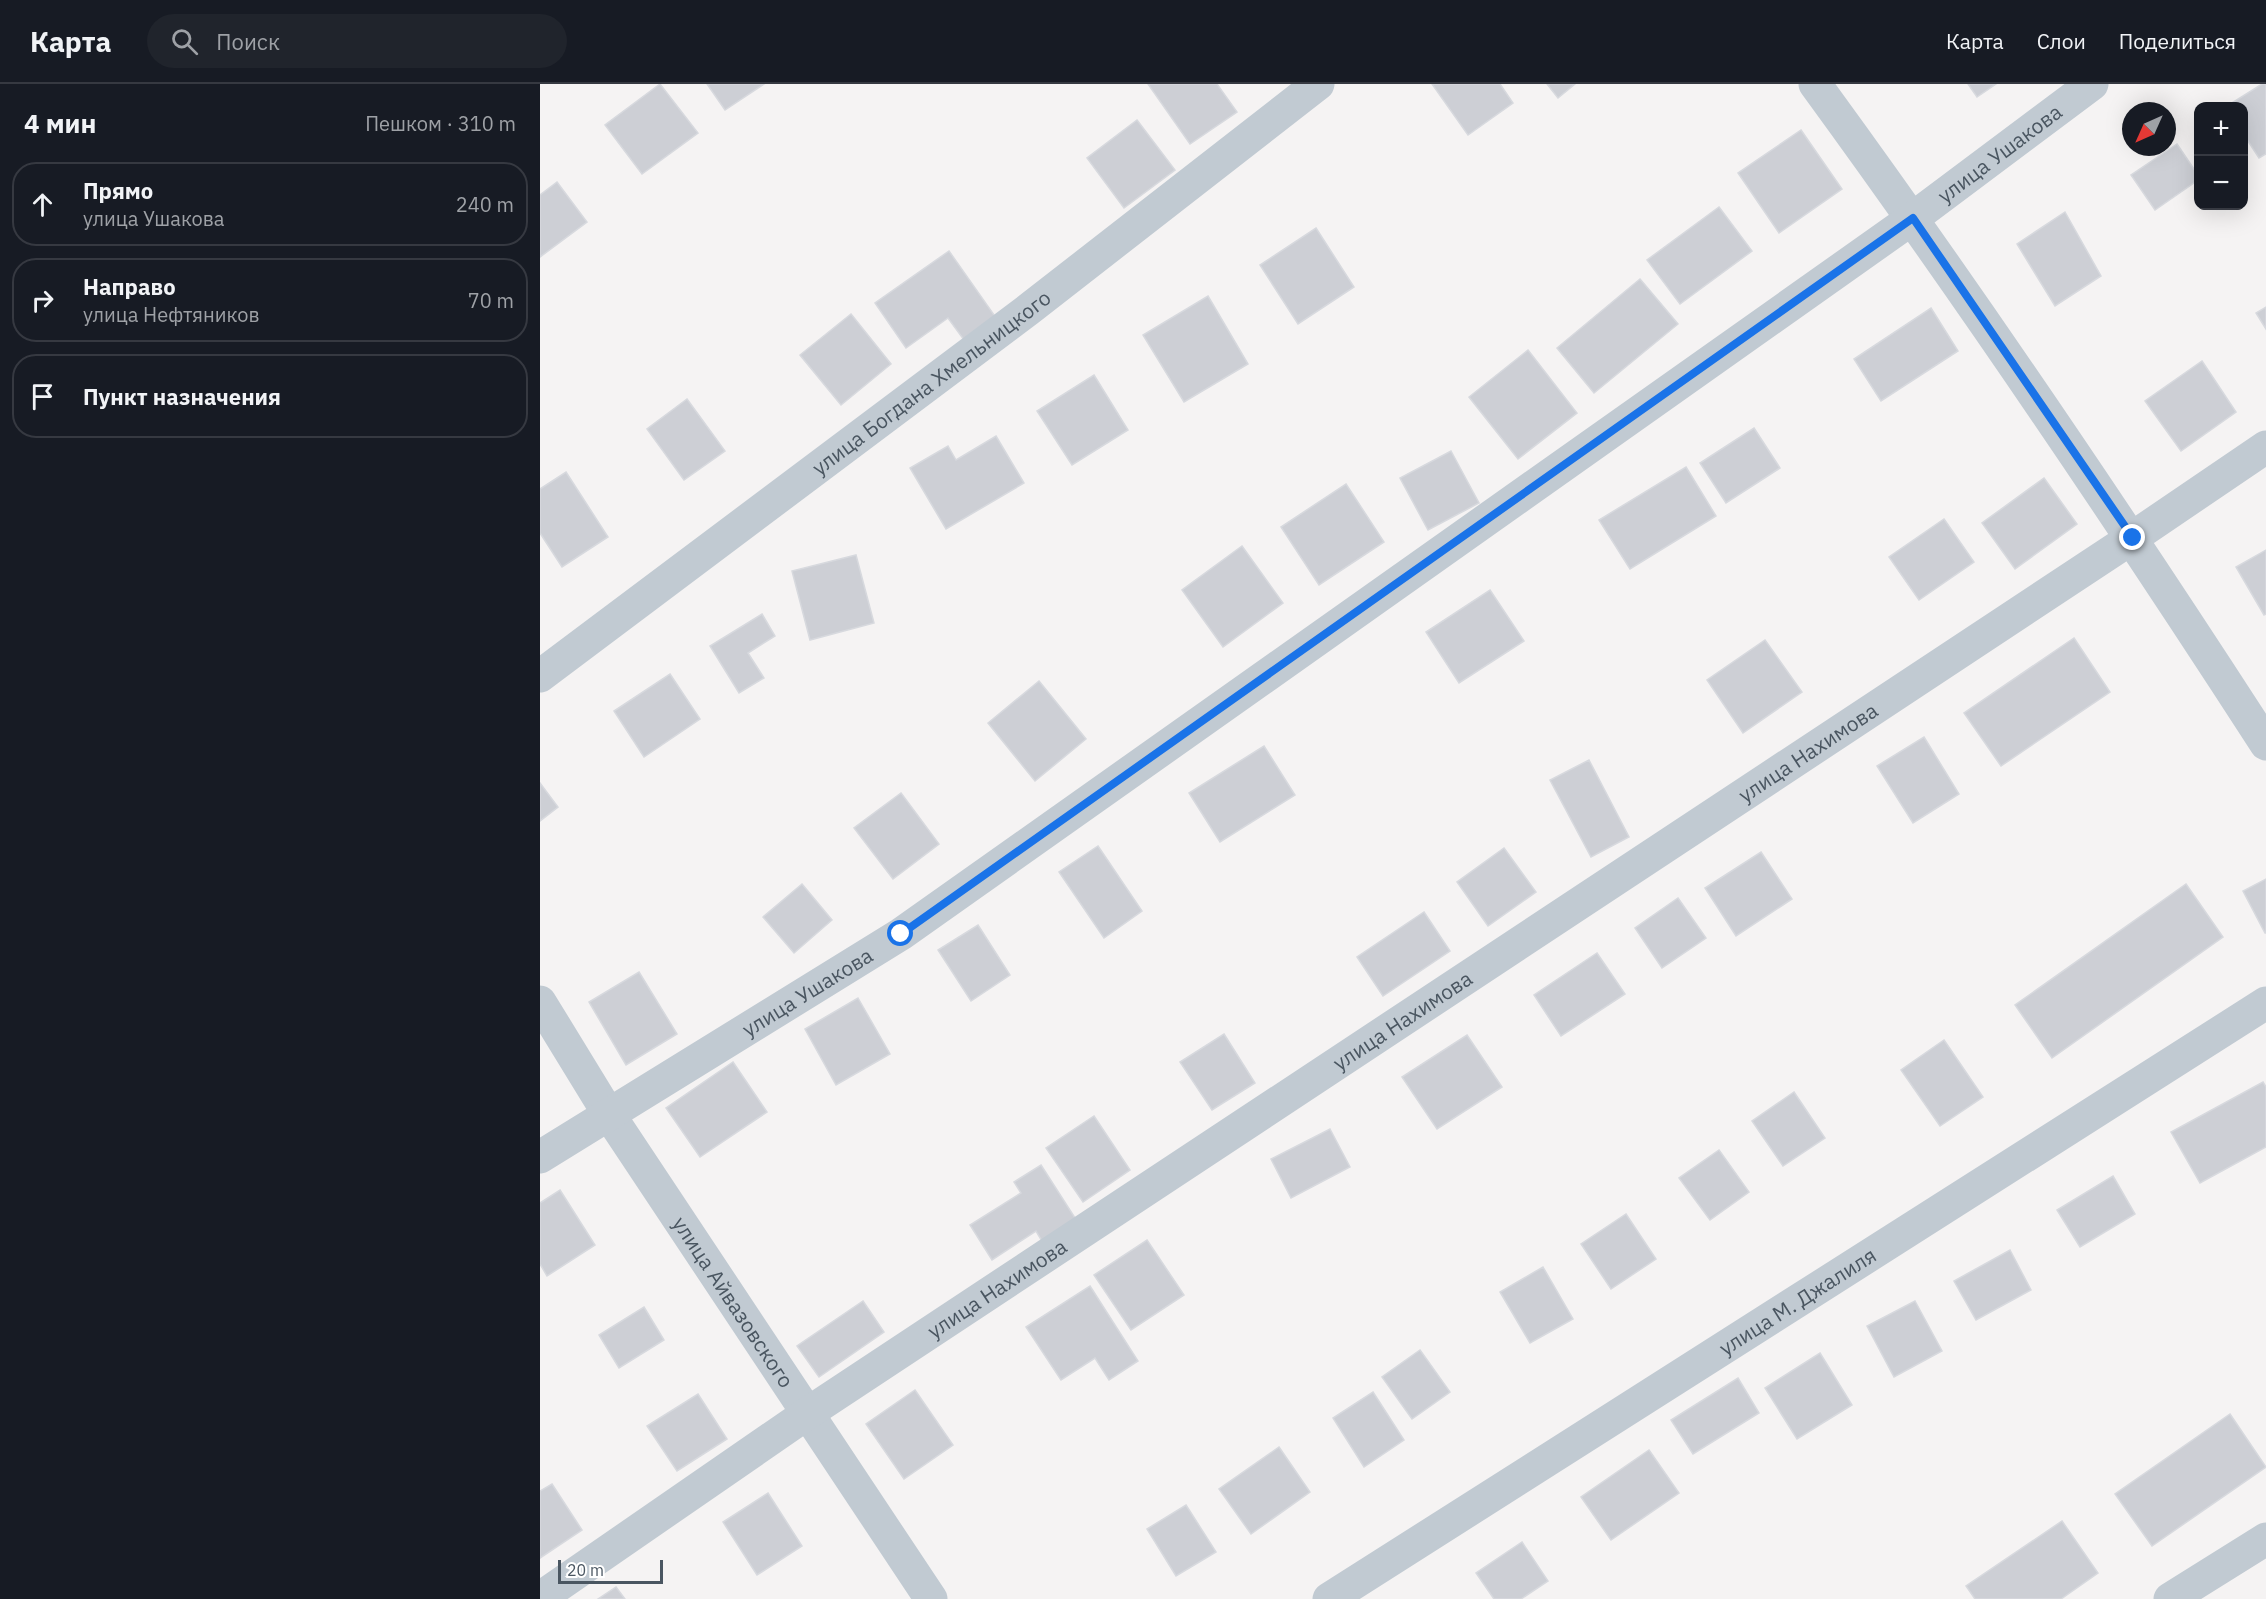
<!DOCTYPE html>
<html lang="ru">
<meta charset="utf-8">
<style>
:root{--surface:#171b24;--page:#20242c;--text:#f1f3f6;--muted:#9ea1a6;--line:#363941}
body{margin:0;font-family:"IBM Plex Sans",sans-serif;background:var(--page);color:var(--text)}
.controls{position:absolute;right:18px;top:18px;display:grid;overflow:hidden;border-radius:12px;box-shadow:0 6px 24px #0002}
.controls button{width:54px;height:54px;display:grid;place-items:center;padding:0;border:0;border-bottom:2px solid var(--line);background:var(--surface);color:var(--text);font:30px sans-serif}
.compass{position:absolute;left:1582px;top:18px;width:54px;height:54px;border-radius:50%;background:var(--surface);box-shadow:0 6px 24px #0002;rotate:225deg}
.scale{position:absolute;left:18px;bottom:15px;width:105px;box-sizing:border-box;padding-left:6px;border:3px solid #4a5661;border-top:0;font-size:16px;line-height:21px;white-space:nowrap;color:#4a5661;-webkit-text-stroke:4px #fff;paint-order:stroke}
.stop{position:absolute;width:18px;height:18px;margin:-14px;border:4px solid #1a73e8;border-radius:50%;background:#fff}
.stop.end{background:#1a73e8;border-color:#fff;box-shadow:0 2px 6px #0008}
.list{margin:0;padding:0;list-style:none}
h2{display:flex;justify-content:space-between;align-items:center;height:78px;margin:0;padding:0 24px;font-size:26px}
h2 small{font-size:20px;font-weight:400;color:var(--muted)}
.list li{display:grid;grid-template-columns:39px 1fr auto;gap:18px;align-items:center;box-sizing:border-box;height:84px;margin:0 12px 12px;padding:0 12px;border:2px solid var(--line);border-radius:24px}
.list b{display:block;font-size:22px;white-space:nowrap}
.list p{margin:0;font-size:20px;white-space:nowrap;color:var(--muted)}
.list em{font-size:20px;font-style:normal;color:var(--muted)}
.icon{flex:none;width:33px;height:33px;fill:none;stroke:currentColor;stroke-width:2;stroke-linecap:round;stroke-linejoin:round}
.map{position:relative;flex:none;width:1726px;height:1515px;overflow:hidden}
header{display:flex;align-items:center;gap:36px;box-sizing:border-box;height:84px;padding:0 30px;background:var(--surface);border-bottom:2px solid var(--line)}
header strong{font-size:28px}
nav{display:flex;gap:33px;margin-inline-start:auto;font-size:21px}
.search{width:420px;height:54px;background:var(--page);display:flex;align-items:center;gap:15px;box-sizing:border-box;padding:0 21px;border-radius:33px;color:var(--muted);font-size:22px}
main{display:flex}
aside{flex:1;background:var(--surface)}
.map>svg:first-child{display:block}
</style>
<header>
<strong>Карта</strong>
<div class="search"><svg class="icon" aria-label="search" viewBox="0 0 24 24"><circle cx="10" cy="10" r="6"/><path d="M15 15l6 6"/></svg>Поиск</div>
<nav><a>Карта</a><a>Слои</a><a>Поделиться</a></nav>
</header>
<main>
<aside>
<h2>4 мин<small>Пешком · 310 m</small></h2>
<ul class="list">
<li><svg class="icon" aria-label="ahead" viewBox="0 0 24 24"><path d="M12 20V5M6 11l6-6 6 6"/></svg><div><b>Прямо</b><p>улица Ушакова</p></div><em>240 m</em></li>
<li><svg class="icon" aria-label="right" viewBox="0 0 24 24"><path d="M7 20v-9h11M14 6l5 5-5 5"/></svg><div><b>Направо</b><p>улица Нефтяников</p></div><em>70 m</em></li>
<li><svg class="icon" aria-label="arrive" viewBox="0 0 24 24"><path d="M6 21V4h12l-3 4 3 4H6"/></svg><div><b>Пункт назначения</b></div></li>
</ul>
</aside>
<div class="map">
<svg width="1726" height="1515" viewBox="0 0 1726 1515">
<rect width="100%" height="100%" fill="#f5f3f3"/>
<!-- building -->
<g fill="#cdcfd5" stroke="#d7d9de" stroke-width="1.5">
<path d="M120 0 158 49 102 90 65 41Z"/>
<path d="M167 0H224L185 26Z"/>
<path d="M608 0H677L697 28 650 60Z"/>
<path d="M892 0H960L973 19 928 51Z"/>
<path d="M1007 0H1035L1018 14Z"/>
<path d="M1428 0H1456L1437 13Z"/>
<path d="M1722 0H1726V70L1719 74 1704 51V22H1687Z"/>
<path d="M597 36 635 86 584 124 547 74Z"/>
<path d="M1261 46 1302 105 1239 149 1198 89Z"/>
<path d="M1637 60 1658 91V96L1615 126 1591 91Z"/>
<path d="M17 98 47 138 0 173V111Z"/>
<path d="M1179 123 1212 167 1140 220 1107 176Z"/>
<path d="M1525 128 1561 192 1515 222 1477 160Z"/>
<path d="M776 144 814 203 758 240 720 181Z"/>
<path d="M409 167 459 238 427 260 408 234 366 264 335 219Z"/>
<path d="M1100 195 1138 240 1054 309 1017 264Z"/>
<path d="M668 212 708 280 644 318 603 251Z"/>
<path d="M1726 223V245L1716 229Z"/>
<path d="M1391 224 1418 267 1341 317 1314 275Z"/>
<path d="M311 230 351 280 301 321 260 271Z"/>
<path d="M988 266 1037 329 978 375 929 313Z"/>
<path d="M1662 277 1696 328 1641 367 1605 317Z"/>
<path d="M554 291 588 346 532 381 497 327Z"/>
<path d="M147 315 185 367 144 396 107 345Z"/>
<path d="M1214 344 1240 384 1186 419 1160 379Z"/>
<path d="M456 352 484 399 406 445 370 384 408 362 416 376Z"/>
<path d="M911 367 939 419 888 446 860 394Z"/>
<path d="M1146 383 1176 432 1090 485 1059 436Z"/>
<path d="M26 388 68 453 22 483 0 449V405Z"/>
<path d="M1504 394 1537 440 1475 485 1442 439Z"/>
<path d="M806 400 844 458 779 501 741 443Z"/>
<path d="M1404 435 1434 478 1379 516 1349 473Z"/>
<path d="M702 462 743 519 683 563 642 506Z"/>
<path d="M1726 466V530L1724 531 1696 483Z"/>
<path d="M316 471 334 539 270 556 252 487Z"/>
<path d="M950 506 984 557 919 599 886 548Z"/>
<path d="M222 530 235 552 208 569 224 594 199 609 170 562Z"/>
<path d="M1534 554 1570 608 1461 682 1424 629Z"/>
<path d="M1225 556 1262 608 1203 649 1167 596Z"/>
<path d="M130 590 160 635 104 673 74 627Z"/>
<path d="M499 597 546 655 495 697 448 639Z"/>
<path d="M1384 653 1419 710 1373 739 1337 682Z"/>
<path d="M724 662 755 711 680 758 649 709Z"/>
<path d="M1049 676 1089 753 1051 773 1010 696Z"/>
<path d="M0 699 18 723 0 737Z"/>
<path d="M361 709 399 760 353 795 314 744Z"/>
<path d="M558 762 602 827 564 854 519 788Z"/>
<path d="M964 764 996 808 948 842 917 798Z"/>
<path d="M1221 768 1252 815 1196 852 1165 804Z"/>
<path d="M1726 795V849H1725L1703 807Z"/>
<path d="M262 800 292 836 254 869 223 833Z"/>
<path d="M1646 800 1683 853 1512 974 1475 921Z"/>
<path d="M1138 814 1166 854 1122 884 1095 844Z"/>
<path d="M884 828 910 867 843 912 817 873Z"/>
<path d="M438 841 470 891 431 917 398 866Z"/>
<path d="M1057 869 1085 910 1021 952 994 911Z"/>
<path d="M99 888 137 950 86 981 49 918Z"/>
<path d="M318 914 350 970 296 1001 265 945Z"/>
<path d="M684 950 715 999 672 1026 640 978Z"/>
<path d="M927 951 962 1003 897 1045 862 993Z"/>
<path d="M1404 956 1443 1013 1400 1042 1361 986Z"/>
<path d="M193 978 227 1028 160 1073 126 1024Z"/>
<path d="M1723 998 1726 1003V1063L1660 1099 1631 1048Z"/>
<path d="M1254 1008 1285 1054 1243 1082 1212 1037Z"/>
<path d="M554 1032 590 1086 543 1118 506 1064Z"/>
<path d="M790 1045 810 1083 751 1114 731 1075Z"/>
<path d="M1179 1066 1209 1108 1170 1136 1139 1094Z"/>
<path d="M501 1081 537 1137 503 1159 496 1147 452 1176 430 1141 481 1109 474 1098Z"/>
<path d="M1573 1092 1595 1130 1540 1163 1517 1126Z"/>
<path d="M20 1106 55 1161 7 1192 0 1180V1119Z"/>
<path d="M1086 1130 1116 1175 1071 1205 1041 1160Z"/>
<path d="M607 1156 644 1211 591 1246 554 1191Z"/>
<path d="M1470 1166 1491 1206 1436 1236 1414 1197Z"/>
<path d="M1003 1183 1033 1235 990 1259 960 1208Z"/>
<path d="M550 1202 598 1277 569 1296 555 1274 521 1296 486 1243Z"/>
<path d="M323 1217 344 1248 279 1293 257 1262Z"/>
<path d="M1375 1217 1402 1267 1354 1293 1327 1242Z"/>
<path d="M104 1223 124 1256 79 1284 59 1251Z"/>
<path d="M880 1266 910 1308 872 1335 842 1293Z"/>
<path d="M1280 1269 1312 1321 1257 1355 1225 1304Z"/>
<path d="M1198 1294 1219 1329 1153 1370 1131 1336Z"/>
<path d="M375 1306 413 1361 364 1395 326 1340Z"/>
<path d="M833 1308 864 1356 824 1383 793 1334Z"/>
<path d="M158 1310 187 1355 137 1387 107 1342Z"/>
<path d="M1690 1330 1726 1383 1612 1462 1575 1410Z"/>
<path d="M739 1363 770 1408 711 1450 679 1405Z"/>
<path d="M1109 1366 1139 1409 1071 1456 1041 1413Z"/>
<path d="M12 1400 42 1446 0 1474V1407Z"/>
<path d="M228 1409 262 1462 217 1491 183 1438Z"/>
<path d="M646 1421 676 1468 636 1492 607 1445Z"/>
<path d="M1522 1437 1558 1489 1521 1515H1435L1426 1502Z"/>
<path d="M982 1458 1008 1497 981 1515H954L936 1489Z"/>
<path d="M76 1503 85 1515H58Z"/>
</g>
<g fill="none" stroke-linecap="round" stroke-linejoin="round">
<!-- minor -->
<g stroke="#c1cad2" stroke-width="33">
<path d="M1275 0C1432 215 1581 436 1726 660"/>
<path id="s1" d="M0 592 489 225 778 0"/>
<path id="s2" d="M0 918 68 1029 391 1515"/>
<path id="s3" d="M0 1073 361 850 1373 134 1552 0"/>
<path id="s4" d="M0 1514 268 1329 1592 454 1726 363"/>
<path id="s5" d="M789 1515 1726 919"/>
<path d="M1630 1515 1726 1455"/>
</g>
</g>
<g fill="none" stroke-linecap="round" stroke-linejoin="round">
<!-- route -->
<path stroke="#1a73e8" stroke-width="8" d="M361 850 1373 134 1593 454"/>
</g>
<g text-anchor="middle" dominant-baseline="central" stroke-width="6" stroke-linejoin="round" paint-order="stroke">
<!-- street labels -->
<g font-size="21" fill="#4a5661" stroke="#fff">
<text stroke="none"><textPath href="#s3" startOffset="1772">улица Ушакова</textPath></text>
<text stroke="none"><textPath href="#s1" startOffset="489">улица Богдана Хмельницкого</textPath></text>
<text stroke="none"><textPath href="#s4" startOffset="1524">улица Нахимова</textPath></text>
<text stroke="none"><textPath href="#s3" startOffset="314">улица Ушакова</textPath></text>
<text stroke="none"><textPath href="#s4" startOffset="1038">улица Нахимова</textPath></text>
<text stroke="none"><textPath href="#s4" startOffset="552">улица Нахимова</textPath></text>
<text stroke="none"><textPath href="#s5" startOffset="555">улица М. Джалиля</textPath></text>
<text stroke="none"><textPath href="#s2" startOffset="357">улица Айвазовского</textPath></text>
</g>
</g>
</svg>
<div class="controls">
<button>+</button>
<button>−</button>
</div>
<svg class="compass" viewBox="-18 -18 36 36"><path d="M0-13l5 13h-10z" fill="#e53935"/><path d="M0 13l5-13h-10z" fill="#9ea1a6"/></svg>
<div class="scale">20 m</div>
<div class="stop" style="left:361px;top:850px"></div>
<div class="stop end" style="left:1593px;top:454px"></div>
</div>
</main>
